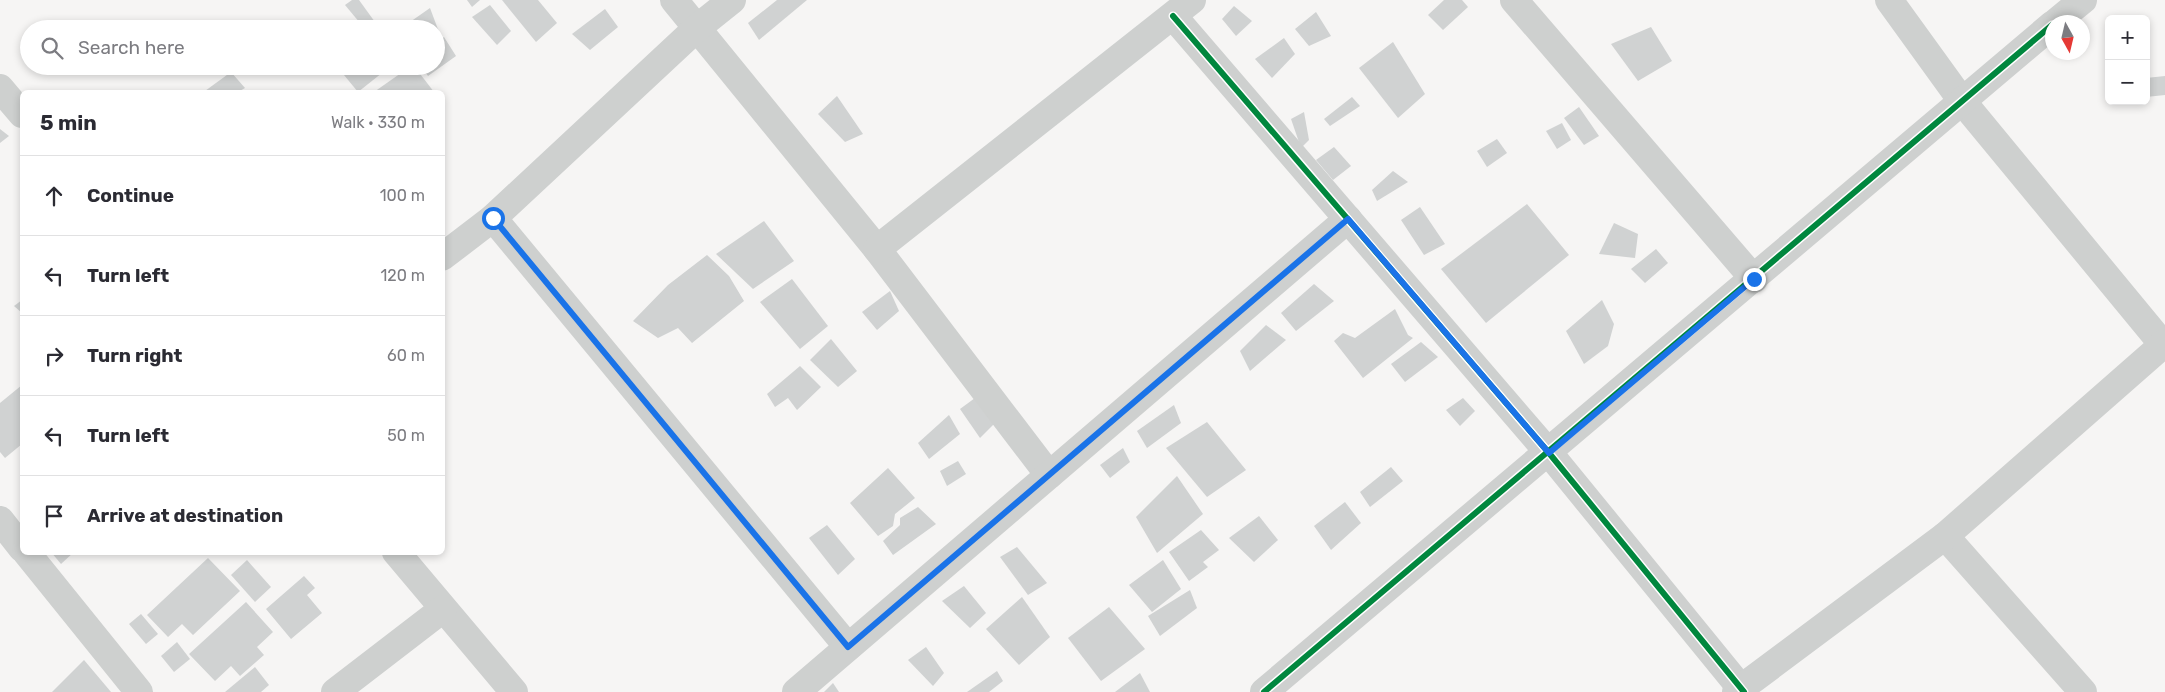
<!DOCTYPE html>
<meta charset="utf-8">
<style>
:root{--surface:#fff;--page:#f7f7f7;--text:#2b2b33;--muted:#7c7c81;--line:#e1e1e2}
body{margin:0;font-family:Rubik,sans-serif;background:var(--page);color:var(--text)}
.controls{position:absolute;right:15px;top:15px;display:grid;overflow:hidden;border-radius:8px;box-shadow:0 2px 8px #0003}
.controls button{width:45px;height:45px;display:grid;place-items:center;padding:0;border:0;border-bottom:1px solid var(--line);background:var(--surface);color:var(--text);font:25px sans-serif}
.compass{position:absolute;left:2045px;top:15px;width:45px;height:45px;border-radius:50%;background:var(--surface);box-shadow:0 2px 8px #0003;rotate:172deg}
.stop{position:absolute;width:15px;height:15px;margin:-11px;border:4px solid #1a73e8;border-radius:50%;background:#fff}
.stop.end{background:#1a73e8;border-color:#fff;box-shadow:0 1px 5px #0008}
.list{margin:0;padding:0;list-style:none}
h2{display:flex;justify-content:space-between;align-items:center;height:65px;margin:0;padding:0 20px;font-size:21px}
h2 small{font-size:16px;font-weight:400;color:var(--muted)}
.list li{display:grid;grid-template-columns:32px 1fr auto;gap:15px;align-items:center;box-sizing:border-box;height:80px;padding:0 20px;border-top:1px solid var(--line)}
.list b{display:block;font-size:19px;white-space:nowrap}
.list em{font-size:16px;font-style:normal;color:var(--muted)}
.icon{flex:none;width:28px;height:28px;fill:none;stroke:currentColor;stroke-width:2;stroke-linecap:round;stroke-linejoin:round}
.map{position:relative;flex:none;width:2165px;height:692px;overflow:hidden}
.search{position:absolute;background:var(--surface);box-shadow:0 2px 8px #0003;left:20px;top:20px;width:425px;height:55px;display:flex;align-items:center;gap:12px;box-sizing:border-box;padding:0 18px;border-radius:28px;color:var(--muted);font-size:19px}
.panel{position:absolute;background:var(--surface);box-shadow:0 2px 8px #0003;left:20px;top:90px;width:425px;height:465px;border-radius:8px}
.map>svg:first-child{display:block}
</style>
<div class="map">
<svg width="2165" height="692" viewBox="0 0 2165 692">
<rect width="100%" height="100%" fill="#f6f5f4"/>
<!-- building -->
<g fill="#d0d2d2">
<path d="M352 0H359L380 29H365L345 5Z"/>
<path d="M467 0H480L472 7Z"/>
<path d="M502 0H538L557 23 536 42Z"/>
<path d="M777 0H807L759 40 748 23Z"/>
<path d="M1444 0H1462L1468 7 1443 30 1428 15Z"/>
<path d="M490 5 511 31 497 45 472 17Z"/>
<path d="M1234 6 1252 21 1236 36 1222 19Z"/>
<path d="M430 8 439 32 436 34V29H400Z"/>
<path d="M605 9 618 27 590 50 572 34Z"/>
<path d="M1316 12 1331 36 1309 46 1295 29Z"/>
<path d="M1651 27 1672 61 1638 81 1611 44Z"/>
<path d="M444 37 456 56 428 76 421 66H436V43Z"/>
<path d="M1284 38 1295 54 1272 78 1255 59Z"/>
<path d="M1393 42 1425 94 1398 118 1359 68Z"/>
<path d="M343 66H377L382 73 358 92 339 69Z"/>
<path d="M411 66H414L434 92H374Z"/>
<path d="M231 72 245 88 238 92 205 91Z"/>
<path d="M2165 76V95L2146 97V78Z"/>
<path d="M837 96 863 134 845 142 818 114Z"/>
<path d="M1352 97 1360 106 1330 126 1324 119Z"/>
<path d="M1579 107 1599 136 1584 145 1564 118Z"/>
<path d="M1304 112 1309 140 1301 148 1291 119Z"/>
<path d="M1562 123 1571 140 1557 149 1546 131Z"/>
<path d="M0 129 9 136 0 143Z"/>
<path d="M1497 139 1507 153 1487 167 1477 151Z"/>
<path d="M1334 147 1351 166 1333 180 1316 160Z"/>
<path d="M1393 171 1408 182 1377 201 1372 190Z"/>
<path d="M1527 204 1569 255 1486 323 1441 269Z"/>
<path d="M1420 207 1445 244 1424 255 1401 220Z"/>
<path d="M764 221 794 261 753 289 716 254Z"/>
<path d="M1614 223 1638 234 1635 258 1599 254Z"/>
<path d="M1656 249 1668 263 1645 283 1631 269Z"/>
<path d="M707 255 729 276 744 301 692 343 678 328 658 338 633 321 668 285Z"/>
<path d="M792 279 828 326 800 349 760 302Z"/>
<path d="M1314 284 1334 301 1296 331 1281 313Z"/>
<path d="M890 291 899 311 877 330 862 312Z"/>
<path d="M22 300V313L14 306Z"/>
<path d="M1602 300 1614 324 1608 346 1584 364 1566 331Z"/>
<path d="M1395 309 1408 335 1413 338 1363 378 1334 341 1343 333 1355 338Z"/>
<path d="M1266 325 1286 340 1250 371 1240 351Z"/>
<path d="M831 339 857 371 838 387 810 360Z"/>
<path d="M1421 342 1438 357 1405 382 1391 364Z"/>
<path d="M800 366 821 387 797 410 788 398 775 407 767 394Z"/>
<path d="M22 385V444L5 458 0 452V403Z"/>
<path d="M975 398 995 423 980 438 960 409Z"/>
<path d="M1463 398 1475 411 1460 426 1446 410Z"/>
<path d="M1174 405 1181 423 1147 448 1137 431Z"/>
<path d="M949 415 960 434 929 459 918 443Z"/>
<path d="M1207 422 1246 470 1207 497 1166 448Z"/>
<path d="M1123 448 1130 462 1110 478 1100 465Z"/>
<path d="M958 461 966 474 947 486 940 471Z"/>
<path d="M1391 467 1403 481 1370 507 1360 492Z"/>
<path d="M888 468 915 498 895 514 893 526 878 536 850 503Z"/>
<path d="M1177 476 1203 514 1157 553 1136 517Z"/>
<path d="M1345 502 1361 523 1331 550 1314 526Z"/>
<path d="M918 507 936 524 893 555 883 541 900 525V518Z"/>
<path d="M1259 516 1278 540 1254 562 1229 538Z"/>
<path d="M827 525 855 559 838 575 809 538Z"/>
<path d="M1201 530 1219 550 1203 562 1208 567 1189 581 1169 552Z"/>
<path d="M1017 547 1047 583 1028 595 1000 557Z"/>
<path d="M51 552H74L61 564Z"/>
<path d="M208 558 240 591 193 635 182 624 168 637 147 615Z"/>
<path d="M247 560 271 587 255 602 231 575Z"/>
<path d="M1163 560 1181 589 1152 612 1129 585Z"/>
<path d="M304 576 315 588 307 595 322 613 291 639 266 609Z"/>
<path d="M964 586 986 613 970 628 942 601Z"/>
<path d="M1190 590 1197 608 1160 636 1148 616Z"/>
<path d="M1022 597 1050 637 1019 665 986 629Z"/>
<path d="M246 602 273 632 257 647 264 655 240 676 231 666 215 681 189 654Z"/>
<path d="M1109 607 1145 649 1101 681 1068 638Z"/>
<path d="M141 614 158 634 146 644 129 624Z"/>
<path d="M177 642 190 659 174 672 161 656Z"/>
<path d="M926 647 944 673 933 686 908 660Z"/>
<path d="M84 660 111 692H52Z"/>
<path d="M255 667 269 685 261 692H225Z"/>
<path d="M997 671 1003 681 989 692H967Z"/>
<path d="M1140 673 1150 692H1115Z"/>
<path d="M833 683 839 692H824Z"/>
</g>
<g fill="none" stroke-linecap="round" stroke-linejoin="round">
<!-- minor -->
<g stroke="#ced0cf" stroke-width="28">
<path d="M674 0 877 249 1049 475"/>
<path d="M1514 0 1754 279"/>
<path d="M1889 0 1962 101 2165 347"/>
<path d="M1173 16 1549 453 1744 692"/>
<path d="M2056 22 2083 0"/>
<path d="M0 88 22 114"/>
<path d="M493 218 848 647"/>
<path d="M877 249 1192 0"/>
<path d="M442 257 493 218 697 28 732 0"/>
<path d="M0 520 22 548"/>
<path d="M1945 536 2083 692"/>
<path d="M26 552 139 692"/>
<path d="M396 552 514 692"/>
<path d="M335 692 443 609"/>
<path d="M796 692 1348 219"/>
<path d="M1264 692 2052 25"/>
<path d="M1736 692 1945 536 2165 343"/>
</g>
<!-- cycleway casing -->
<g stroke="#fff" stroke-width="9">
<g id="cycleway">
<path d="M1173 16 1549 453 1744 692"/>
<path d="M1264 692 2052 25"/>
</g>
</g>
<!-- cycleway -->
<use href="#cycleway" stroke="#00873e" stroke-width="6"/>
</g>
<g fill="none" stroke-linecap="round" stroke-linejoin="round">
<!-- route -->
<path stroke="#1a73e8" stroke-width="6" d="M493 218 848 647 1348 219 1549 453 1754 279"/>
</g>
</svg>
<div class="controls">
<button>+</button>
<button>−</button>
</div>
<svg class="compass" viewBox="-18 -18 36 36"><path d="M0-13l5 13h-10z" fill="#e53935"/><path d="M0 13l5-13h-10z" fill="#7c7c81"/></svg>
<div class="stop" style="left:493px;top:218px"></div>
<div class="stop end" style="left:1754px;top:279px"></div>
<div class="search"><svg class="icon" aria-label="search" viewBox="0 0 24 24"><circle cx="10" cy="10" r="6"/><path d="M15 15l6 6"/></svg>Search here</div>
<section class="panel">
<h2>5 min<small>Walk · 330 m</small></h2>
<ul class="list">
<li><svg class="icon" aria-label="ahead" viewBox="0 0 24 24"><path d="M12 20V5M6 11l6-6 6 6"/></svg><div><b>Continue</b></div><em>100 m</em></li>
<li><svg class="icon" aria-label="left" viewBox="0 0 24 24"><path d="M17 20v-9H6M10 6l-5 5 5 5"/></svg><div><b>Turn left</b></div><em>120 m</em></li>
<li><svg class="icon" aria-label="right" viewBox="0 0 24 24"><path d="M7 20v-9h11M14 6l5 5-5 5"/></svg><div><b>Turn right</b></div><em>60 m</em></li>
<li><svg class="icon" aria-label="left" viewBox="0 0 24 24"><path d="M17 20v-9H6M10 6l-5 5 5 5"/></svg><div><b>Turn left</b></div><em>50 m</em></li>
<li><svg class="icon" aria-label="arrive" viewBox="0 0 24 24"><path d="M6 21V4h12l-3 4 3 4H6"/></svg><div><b>Arrive at destination</b></div></li>
</ul>
</section>
</div>
